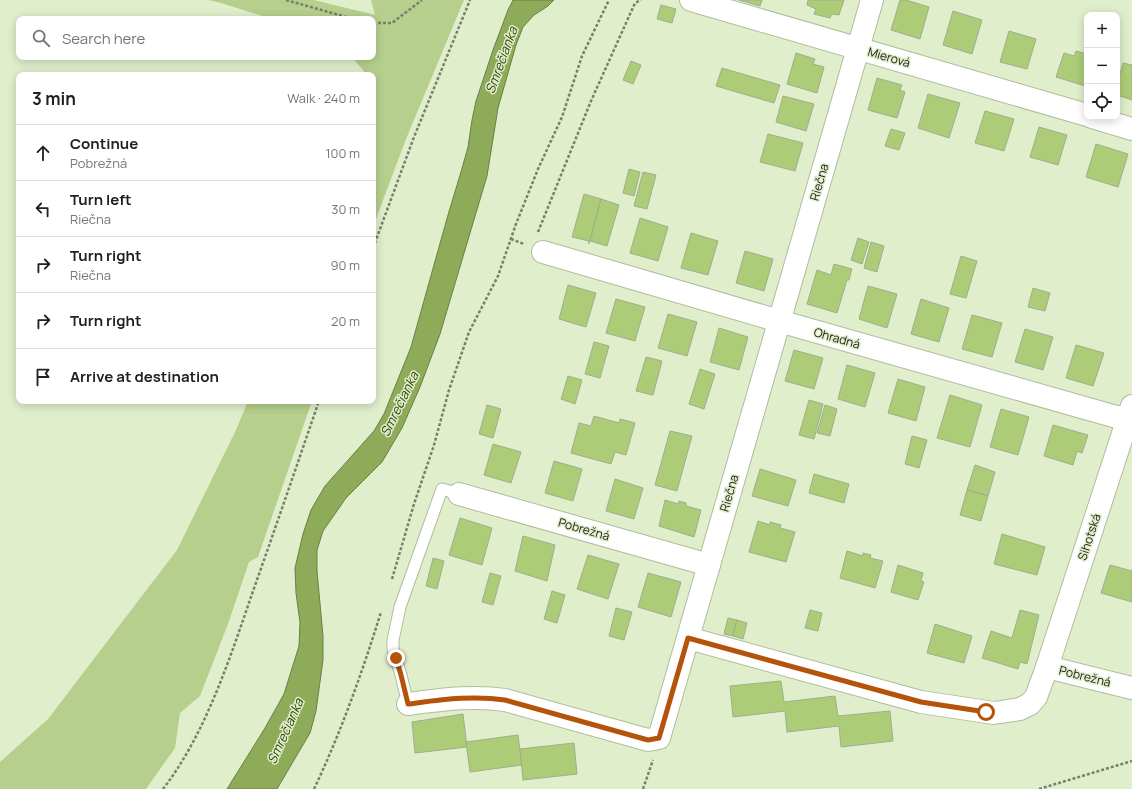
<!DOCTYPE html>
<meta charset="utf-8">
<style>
:root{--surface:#fff;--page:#f2f2f2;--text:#202124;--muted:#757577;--line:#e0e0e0}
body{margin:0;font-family:Manrope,sans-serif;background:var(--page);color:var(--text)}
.controls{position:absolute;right:12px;top:12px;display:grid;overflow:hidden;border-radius:8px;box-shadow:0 2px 10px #0003}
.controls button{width:36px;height:36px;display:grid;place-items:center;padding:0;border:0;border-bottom:1px solid var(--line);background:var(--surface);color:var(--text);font:20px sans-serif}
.stop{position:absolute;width:12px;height:12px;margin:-9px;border:3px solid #b45309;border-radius:50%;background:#fff}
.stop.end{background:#b45309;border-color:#fff;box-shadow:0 1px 4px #0008}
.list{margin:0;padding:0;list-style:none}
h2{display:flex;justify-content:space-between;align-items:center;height:52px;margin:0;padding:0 16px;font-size:17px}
h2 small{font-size:13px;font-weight:400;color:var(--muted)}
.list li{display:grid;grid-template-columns:26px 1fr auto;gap:12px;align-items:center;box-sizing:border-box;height:56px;padding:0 16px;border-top:1px solid var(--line)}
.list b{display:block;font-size:15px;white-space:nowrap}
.list p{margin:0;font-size:13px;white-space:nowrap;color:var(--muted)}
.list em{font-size:13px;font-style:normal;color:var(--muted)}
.icon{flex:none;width:22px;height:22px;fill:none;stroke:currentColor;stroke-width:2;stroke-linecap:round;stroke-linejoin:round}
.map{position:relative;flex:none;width:1132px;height:789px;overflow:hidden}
.search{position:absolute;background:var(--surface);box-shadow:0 2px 10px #0003;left:16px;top:16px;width:360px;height:44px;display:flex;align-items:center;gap:10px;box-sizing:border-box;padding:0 14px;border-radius:8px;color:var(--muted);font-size:15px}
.panel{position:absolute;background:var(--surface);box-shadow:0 2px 10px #0003;left:16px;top:72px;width:360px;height:332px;border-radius:8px}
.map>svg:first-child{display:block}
</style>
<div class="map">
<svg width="1132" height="789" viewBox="0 0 1132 789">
<rect width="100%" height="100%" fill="#e0eecc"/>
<!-- green -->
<g fill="#b6cf8d">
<path d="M208 0H314L375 15 371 0H464L406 139 373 227V75H367L352 57H373V19H272L221 3Z"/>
<path d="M248 401H312L258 557 249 562 228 624 200 696 180 713 175 748 146 789H0V762L48 719 177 550 236 430Z"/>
</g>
<!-- water -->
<path fill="#8dab59" stroke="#6a8043" d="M513 0H554L548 6 534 15 523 27 516 45 498 108 487 176 440 334 420 387 402 428 382 462 346 498 323 531 317 550V571L323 636V660L316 711 310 733 277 789H227L265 728 284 694 299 646 300 622 296 593 295 568 303 534 311 510 325 486 374 431 384 414 411 347 448 215 461 172 468 147 472 120 476 101 493 50 508 10Z"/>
<!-- building -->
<g fill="#accc78" stroke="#a0ad8e">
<path d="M739 0H762L760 6Z"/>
<path d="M808 0H844L839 15 832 14 830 18 814 14 816 9 807 5Z"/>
<path d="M900 0H906L929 7 920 39 891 30Z"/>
<path d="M661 5 676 9 672 23 657 19Z"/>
<path d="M953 11 982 20 972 54 943 45Z"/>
<path d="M1009 31 1036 39 1027 69 1000 62Z"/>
<path d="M1076 51 1087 54V80L1085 86 1056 77 1064 53 1074 56Z"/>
<path d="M796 53 815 59 813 64 824 67 817 93 787 84Z"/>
<path d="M631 61 641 65 633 84 623 80Z"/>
<path d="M1123 63 1132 65V100L1117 95V77L1118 74H1120Z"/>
<path d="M722 68 780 85 774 103 716 86Z"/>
<path d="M877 78 902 85 900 90 905 92 897 118 868 110Z"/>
<path d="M928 94 960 103 949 138 918 128Z"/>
<path d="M783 96 814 104 806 131 776 122Z"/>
<path d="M985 111 1014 119 1004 151 975 143Z"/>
<path d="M1039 127 1067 135 1058 165 1030 157Z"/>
<path d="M891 129 905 133 899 150 885 146Z"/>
<path d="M768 134 803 143 795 171 760 162Z"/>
<path d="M1096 144 1128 154 1118 187 1086 177Z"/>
<path d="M629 169 640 172 634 196 623 193Z"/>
<path d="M643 172 656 175 647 209 634 206Z"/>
<path d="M584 194 601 199 589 244V241L572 237Z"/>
<path d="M601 199 619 205 607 246 590 241Z"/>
<path d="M640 218 668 227 658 261 630 253Z"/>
<path d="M691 233 718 241 708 275 681 268Z"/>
<path d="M858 238 869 242 862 264 851 260Z"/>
<path d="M871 242 884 246 877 272 864 268Z"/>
<path d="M745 251 773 259 764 291 736 283Z"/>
<path d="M961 256 977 261 966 298 950 294Z"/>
<path d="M834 264 852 269 849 280H847L837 313 807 304 817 270 831 275Z"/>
<path d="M568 285 596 293 586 327 559 319Z"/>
<path d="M868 286 897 294 887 328 859 319Z"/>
<path d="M1033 288 1050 293 1045 311 1028 307Z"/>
<path d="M616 299 645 307 635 341 606 333Z"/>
<path d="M921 299 949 308 939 342 911 334Z"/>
<path d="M668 314 697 322 687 356 658 348Z"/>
<path d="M972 315 1002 323 992 357 962 349Z"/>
<path d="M719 328 748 337 739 370 710 362Z"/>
<path d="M1025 329 1053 337 1043 370 1015 362Z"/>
<path d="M594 342 609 346 600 378 585 374Z"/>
<path d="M1076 345 1104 353 1093 386 1066 378Z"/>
<path d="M794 350 823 358 814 389 785 381Z"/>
<path d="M646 357 662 361 653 395 636 391Z"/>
<path d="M847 365 875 373 865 407 838 399Z"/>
<path d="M700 369 715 374 704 409 689 404Z"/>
<path d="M568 376 582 380 575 404 561 399Z"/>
<path d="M898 379 925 387 916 421 888 413Z"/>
<path d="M950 395 982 405 970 447 937 438Z"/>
<path d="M809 400 823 404 814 439 799 435Z"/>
<path d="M487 405 501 409 493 438 479 434Z"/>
<path d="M825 405 837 409 830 436 817 433Z"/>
<path d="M1001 409 1029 417 1018 455 990 447Z"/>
<path d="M594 416 619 423 620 419 635 423 626 455 615 452 611 464 571 453 579 423 591 426Z"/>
<path d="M1053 425 1088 435 1082 453 1077 451 1073 465 1044 456Z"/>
<path d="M670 431 692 436 677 491 655 485Z"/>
<path d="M912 436 927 440 919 468 905 464Z"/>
<path d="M493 444 521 452 511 483 484 475Z"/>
<path d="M554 461 582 469 573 501 545 493Z"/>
<path d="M975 465 995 472 988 496 967 490Z"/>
<path d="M760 469 796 480 788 506 752 496Z"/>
<path d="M814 474 849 484 844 503 809 493Z"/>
<path d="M615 479 643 488 634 519 606 511Z"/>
<path d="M967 490 988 496 981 521 960 515Z"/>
<path d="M665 500 678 504 679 501 686 503V506L701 510 694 537 659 526Z"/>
<path d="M460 518 492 528 482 565 449 555Z"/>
<path d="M758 521 770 525V522L781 525 780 528 795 532 786 562 749 552Z"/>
<path d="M1002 534 1045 547 1037 575 994 564Z"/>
<path d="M523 536 555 545 547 581 515 571Z"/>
<path d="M847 551 863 556V553L871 555 870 558 883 561 875 588 840 578Z"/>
<path d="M588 555 619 564 608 599 577 589Z"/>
<path d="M433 558 444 561 437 589 426 586Z"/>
<path d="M898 565 923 573 921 581 924 582 918 600 891 592Z"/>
<path d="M1110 565 1132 571V602L1101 593Z"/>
<path d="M490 573 501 576 493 605 482 602Z"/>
<path d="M648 573 681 582 671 617 638 607Z"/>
<path d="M552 591 565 595 557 623 544 619Z"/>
<path d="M616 608 632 612 624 640 609 636Z"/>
<path d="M810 610 822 613 818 631 805 628Z"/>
<path d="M1020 610 1039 615 1027 664 1020 662 1018 669 982 658 991 631 1012 638Z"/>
<path d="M728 618 737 620 733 636 724 634Z"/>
<path d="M737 620 747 623 743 639 733 636Z"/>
<path d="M935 624 972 636 964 663 927 653Z"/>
<path d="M781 681 784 702 835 696 838 716 890 711 893 741 841 747 839 726 787 732 785 711 733 717 730 686Z"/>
<path d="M463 714 467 747 415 753 412 722Z"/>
<path d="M518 735 522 765 470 772 466 742Z"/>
<path d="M574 743 577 774 523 780 520 749Z"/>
</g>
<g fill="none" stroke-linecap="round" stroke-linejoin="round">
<!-- lane casing -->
<g stroke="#b0bd9d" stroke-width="13">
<path id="lane" d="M408 704 401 675 393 649V640L400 607 442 489 459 494"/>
</g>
<!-- street casing -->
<g stroke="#b0bd9d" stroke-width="24">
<g id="street">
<path d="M691 0 1087 115"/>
<path d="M1092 117 1132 129"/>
<path d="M543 252 779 321 1113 416 1132 420"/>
<path d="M459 494 709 565"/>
<path d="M688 638 921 702 994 713 1020 709 1030 704 1036 697 1047 667 1132 406"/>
<path d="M1047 667 1132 688"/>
<path d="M408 704C440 700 472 695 505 700L648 740 659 738 872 0"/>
</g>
</g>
<!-- path -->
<g stroke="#778069" stroke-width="2.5" stroke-dasharray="3 2" stroke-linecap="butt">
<path d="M286 0 353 19"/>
<path d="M373 23H392L422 0"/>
<path d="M538 232 591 101 635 3 641 0"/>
<path d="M511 239 524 244"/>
<path d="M373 248 414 137 470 0"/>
<path d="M392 579 414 504 434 445 449 390 469 332 498 276 516 224 538 169 562 117 582 56 609 0"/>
<path d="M163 789C205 735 230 658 252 594 275 529 297 465 319 401"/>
<path d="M314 789C341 732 362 673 381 612"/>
<path d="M643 789 653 760"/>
<path d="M1039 789 1132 761"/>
</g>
<!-- lane -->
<use href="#lane" stroke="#fff" stroke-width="11"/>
<!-- street -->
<use href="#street" stroke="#fff" stroke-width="22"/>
</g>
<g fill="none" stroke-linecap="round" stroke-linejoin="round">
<!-- route -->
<path stroke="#b45309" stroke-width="5" d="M396 658 401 675 408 704C440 700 472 695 505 700L648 740 659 738 688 638 921 702 986 712"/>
</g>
<g text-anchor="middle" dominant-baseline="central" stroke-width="3" stroke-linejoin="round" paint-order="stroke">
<!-- street labels -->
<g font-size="12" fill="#181c10" stroke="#e0eecc">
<text transform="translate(889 57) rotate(16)">Mierová</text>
<text transform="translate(819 182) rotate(-74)">Riečna</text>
<text transform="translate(837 338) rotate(16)">Ohradná</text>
<text transform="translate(729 493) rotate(-74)">Riečna</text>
<text transform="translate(584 529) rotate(16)">Pobrežná</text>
<text transform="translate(1089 537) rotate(-72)">Sihotská</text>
<text transform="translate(1085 676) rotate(14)">Pobrežná</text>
</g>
<!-- water labels -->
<g font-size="13" font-style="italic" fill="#314405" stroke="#e0eecc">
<text transform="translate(501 60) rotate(-70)">Smrečianka</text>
<text transform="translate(399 404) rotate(-64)">Smrečianka</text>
<text transform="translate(285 731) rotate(-66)">Smrečianka</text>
</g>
</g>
</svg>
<div class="controls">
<button>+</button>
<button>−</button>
<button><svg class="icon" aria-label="locate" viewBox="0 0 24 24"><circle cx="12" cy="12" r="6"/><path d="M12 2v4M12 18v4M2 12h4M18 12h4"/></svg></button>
</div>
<div class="stop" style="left:986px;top:712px"></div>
<div class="stop end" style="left:396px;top:658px"></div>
<div class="search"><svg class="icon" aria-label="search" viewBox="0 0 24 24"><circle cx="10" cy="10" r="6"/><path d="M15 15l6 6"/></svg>Search here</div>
<section class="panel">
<h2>3 min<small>Walk · 240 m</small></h2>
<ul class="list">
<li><svg class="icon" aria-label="ahead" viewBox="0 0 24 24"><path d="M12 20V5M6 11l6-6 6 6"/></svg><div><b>Continue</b><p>Pobrežná</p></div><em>100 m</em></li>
<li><svg class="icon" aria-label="left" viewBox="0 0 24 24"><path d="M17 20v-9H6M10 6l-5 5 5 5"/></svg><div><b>Turn left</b><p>Riečna</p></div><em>30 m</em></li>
<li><svg class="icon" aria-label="right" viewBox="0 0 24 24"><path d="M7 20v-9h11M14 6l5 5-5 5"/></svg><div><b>Turn right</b><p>Riečna</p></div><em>90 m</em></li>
<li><svg class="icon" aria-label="right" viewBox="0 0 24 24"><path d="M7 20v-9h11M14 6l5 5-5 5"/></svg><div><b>Turn right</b></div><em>20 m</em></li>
<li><svg class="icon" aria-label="arrive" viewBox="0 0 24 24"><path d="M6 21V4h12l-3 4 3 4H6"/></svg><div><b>Arrive at destination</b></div></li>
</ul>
</section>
</div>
